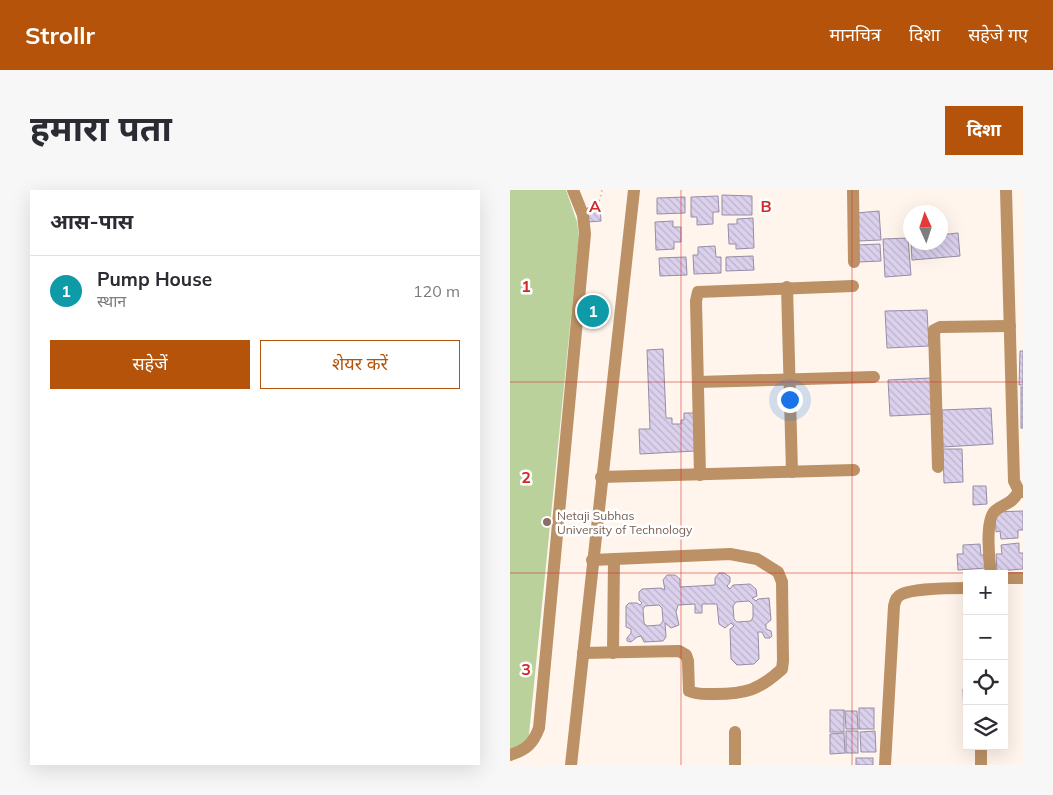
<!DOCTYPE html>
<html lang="hi">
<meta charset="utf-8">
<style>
:root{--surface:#fff;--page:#f7f7f7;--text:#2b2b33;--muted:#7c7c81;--line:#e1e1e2;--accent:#b45309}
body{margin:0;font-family:Mulish,"Noto Sans Devanagari",sans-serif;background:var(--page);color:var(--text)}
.controls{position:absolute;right:15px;bottom:15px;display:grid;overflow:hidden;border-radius:0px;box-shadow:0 5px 20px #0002}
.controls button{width:45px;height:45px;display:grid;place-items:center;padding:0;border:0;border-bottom:1px solid var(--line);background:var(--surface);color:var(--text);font:25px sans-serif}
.compass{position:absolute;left:393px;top:15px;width:45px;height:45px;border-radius:50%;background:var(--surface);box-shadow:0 5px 20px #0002;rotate:357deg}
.you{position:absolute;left:279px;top:209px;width:18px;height:18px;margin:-12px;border:4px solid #fff;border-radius:50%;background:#1a73e8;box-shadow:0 0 0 8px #1a73e833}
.badge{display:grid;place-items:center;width:32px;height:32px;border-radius:50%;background:var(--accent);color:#fff;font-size:16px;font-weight:700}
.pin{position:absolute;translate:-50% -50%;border:2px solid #fff;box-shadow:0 1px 5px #0006}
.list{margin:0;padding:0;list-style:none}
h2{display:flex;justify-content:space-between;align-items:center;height:65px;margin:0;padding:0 20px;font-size:21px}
h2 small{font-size:16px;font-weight:400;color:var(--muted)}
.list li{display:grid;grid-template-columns:32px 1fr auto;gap:15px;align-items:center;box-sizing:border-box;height:70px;padding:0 20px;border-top:1px solid var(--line)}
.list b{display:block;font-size:19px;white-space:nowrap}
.list p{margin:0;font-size:16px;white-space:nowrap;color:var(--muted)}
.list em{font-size:16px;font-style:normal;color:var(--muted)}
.actions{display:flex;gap:10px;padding:15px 20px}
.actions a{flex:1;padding:11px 0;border:1px solid var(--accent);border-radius:0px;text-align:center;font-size:18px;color:var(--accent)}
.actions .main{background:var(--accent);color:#fff}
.icon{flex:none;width:28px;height:28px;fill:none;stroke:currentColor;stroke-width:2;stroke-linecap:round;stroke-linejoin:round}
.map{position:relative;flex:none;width:513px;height:575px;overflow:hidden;border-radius:0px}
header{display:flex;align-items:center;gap:30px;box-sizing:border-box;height:70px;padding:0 25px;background:var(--accent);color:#fff}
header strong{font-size:24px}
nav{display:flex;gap:28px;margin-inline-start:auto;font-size:18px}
.intro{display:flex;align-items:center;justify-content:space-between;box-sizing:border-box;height:120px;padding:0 30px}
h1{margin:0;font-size:35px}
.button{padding:12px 22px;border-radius:0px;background:var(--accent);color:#fff;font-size:18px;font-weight:700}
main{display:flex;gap:30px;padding:0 30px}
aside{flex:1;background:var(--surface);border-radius:0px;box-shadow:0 5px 20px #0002}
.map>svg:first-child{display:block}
</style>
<header>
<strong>Strollr</strong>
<nav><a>मानचित्र</a><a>दिशा</a><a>सहेजे गए</a></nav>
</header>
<div class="intro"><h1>हमारा पता</h1><a class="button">दिशा</a></div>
<main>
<aside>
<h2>आस-पास<small></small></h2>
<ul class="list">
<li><span class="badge" style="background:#0f9aa8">1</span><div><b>Pump House</b><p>स्थान</p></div><em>120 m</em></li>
</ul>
<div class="actions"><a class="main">सहेजें</a><a>शेयर करें</a></div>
</aside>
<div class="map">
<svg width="513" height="575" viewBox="0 0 513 575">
<defs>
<pattern id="building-back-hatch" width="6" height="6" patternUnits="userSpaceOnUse" patternTransform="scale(1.25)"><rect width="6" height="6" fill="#dbd1ed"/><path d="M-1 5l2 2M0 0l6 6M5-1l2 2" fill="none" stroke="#bbb2ca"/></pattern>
</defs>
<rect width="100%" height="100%" fill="#fff5ec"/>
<!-- pitch -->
<path fill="#bad19c" d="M0 0H56L67 32 69 47 18 554 0 560Z"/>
<!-- building -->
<g fill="url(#building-back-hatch)" stroke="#968da7" fill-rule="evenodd">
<path d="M212 5 242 6V25H212Z"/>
<path d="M208 6 209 22H203V34L187 35V27H181V7Z"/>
<path d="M175 7V23L147 24V8Z"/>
<path d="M90 17 91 31 78 32 77 18Z"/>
<path d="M369 21 371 50 348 51 346 23Z"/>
<path d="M243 28 244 58 226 59V54H219L218 34H227V29Z"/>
<path d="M163 31V37H171V52H164V59L146 60 145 32Z"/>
<path d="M448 43 450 66 402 70 401 52H430V45Z"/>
<path d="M398 48 401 85 375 87 373 49Z"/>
<path d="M370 54 371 71 348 72 347 55Z"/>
<path d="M205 56 206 67H211V83L184 84 183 65H188V57Z"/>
<path d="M243 66 244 80 216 81V67Z"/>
<path d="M176 67 177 85 150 86 149 68Z"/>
<path d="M78 111 89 112 87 131 76 130Z"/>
<path d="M417 120 419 156 377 158 375 121Z"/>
<path d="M153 159 156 228H162V234H171V230H174V223H184L185 261 130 264 129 239H140L137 160Z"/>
<path d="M510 161H513V195H509Z"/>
<path d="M421 188 423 224 380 226 378 190Z"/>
<rect x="511" y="197" width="2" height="41"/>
<path d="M481 218 483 254 433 257 432 220Z"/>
<path d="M433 259H452L453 292 434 293Z"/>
<path d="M463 296H476L477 314 463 315Z"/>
<path d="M513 321V340H508V348L491 349 490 341 486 342 485 322Z"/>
<path d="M509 353V363H513V379L487 381 486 364H492L491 355Z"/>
<path d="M470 354 471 365H475L476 378 448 380 447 364H453V355Z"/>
<path d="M209 383H214L220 387V392L217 396 220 399 223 395 240 394 246 399 247 406 242 408 246 411 248 409 259 408 261 430 256 434V439L261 441 262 446 260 448H255L252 442H248L249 469 244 474 227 475 221 469 220 439 224 436 221 433 215 438 209 434 207 414H192V423H185V414L168 415 166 422 169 435 161 438 155 433 156 447 153 451 134 452 131 446 127 447 121 452 117 451V448L121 443V439L116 437V416L119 413H127L130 415 132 413 129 410V402L132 399 151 398 155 400 153 390 157 385H165L170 389V397L205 395V388ZM239 411 243 415V427L241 431 227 432 224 429 223 416 226 412ZM149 415 152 418 153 431 150 435 137 436 134 433 133 419 135 416Z"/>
<path d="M453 499H457V530H454Z"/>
<rect x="349" y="518" width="15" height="21"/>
<rect x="320" y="520" width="14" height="22"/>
<path d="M335 521H347L348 539H336Z"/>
<path d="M454 533H457V553L454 554Z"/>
<rect x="336" y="541" width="12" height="22"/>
<path d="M365 541 366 562H351L350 542Z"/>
<path d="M334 543 335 563 320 564V544Z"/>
<rect x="346" y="568" width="17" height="7"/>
</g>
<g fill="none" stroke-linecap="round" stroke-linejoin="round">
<!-- path -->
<path stroke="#b8afa6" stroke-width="2" stroke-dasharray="1 4" stroke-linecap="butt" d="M80 15 90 10 92 0"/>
<!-- minor -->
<g stroke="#bc9165" stroke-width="12">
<path d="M343 0 344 72"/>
<path d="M496 0 504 291 509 301 513 302"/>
<path d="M277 97 282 282"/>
<path d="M188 192 364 187"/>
<path d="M428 277 424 140 430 137 500 136"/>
<path d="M190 285 186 111 188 102 343 96"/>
<path d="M91 287 344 280"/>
<path d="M481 384C479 371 475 329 485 321 496 312 501 315 509 301"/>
<path d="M494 388H513"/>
<path d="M73 463 169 461 176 465 178 471 179 501C187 505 196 504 205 504 236 504 249 500 272 479L273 471 272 392 268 382 247 369 220 364 82 370"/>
<path d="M103 463 104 369"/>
<path d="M225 542V575"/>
<path d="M471 556V575"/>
<path d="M0 565C16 560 23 554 29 538L75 44 73 25 63 0"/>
<path d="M61 575 124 0"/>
<path d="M375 575 384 416C385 410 387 406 392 404 406 398 441 398 457 398"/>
</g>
</g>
<!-- grid -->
<path fill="none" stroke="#d62828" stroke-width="1" stroke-opacity="0.55" d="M171 0V575M342 0V575M0 192H513M0 383H513"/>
<!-- markers -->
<circle fill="#8d6e63" stroke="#fff" stroke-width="2" cx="37" cy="332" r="5"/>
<g text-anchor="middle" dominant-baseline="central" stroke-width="5" stroke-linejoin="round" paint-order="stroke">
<!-- education labels -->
<g font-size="12" fill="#785e54" stroke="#fff" text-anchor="start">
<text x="47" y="325">Netaji Subhas<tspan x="47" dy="14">University of Technology</tspan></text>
</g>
</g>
<g font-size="16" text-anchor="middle" font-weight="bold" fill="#d62828" stroke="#fff" stroke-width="5" stroke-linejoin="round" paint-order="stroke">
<text x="85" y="22">A</text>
<text x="256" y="22">B</text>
<text x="16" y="102">1</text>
<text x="16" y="293">2</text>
<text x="16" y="485">3</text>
</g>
</svg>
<div class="controls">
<button>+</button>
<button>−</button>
<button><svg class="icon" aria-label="locate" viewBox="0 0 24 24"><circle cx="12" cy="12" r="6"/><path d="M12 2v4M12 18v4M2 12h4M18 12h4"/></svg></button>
<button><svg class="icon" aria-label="layers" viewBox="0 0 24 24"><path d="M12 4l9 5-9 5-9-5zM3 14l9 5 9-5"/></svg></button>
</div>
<svg class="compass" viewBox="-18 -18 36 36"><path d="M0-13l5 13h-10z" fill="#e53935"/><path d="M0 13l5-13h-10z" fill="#7c7c81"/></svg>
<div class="you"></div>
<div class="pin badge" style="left:83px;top:121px;background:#0f9aa8">1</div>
</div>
</main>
